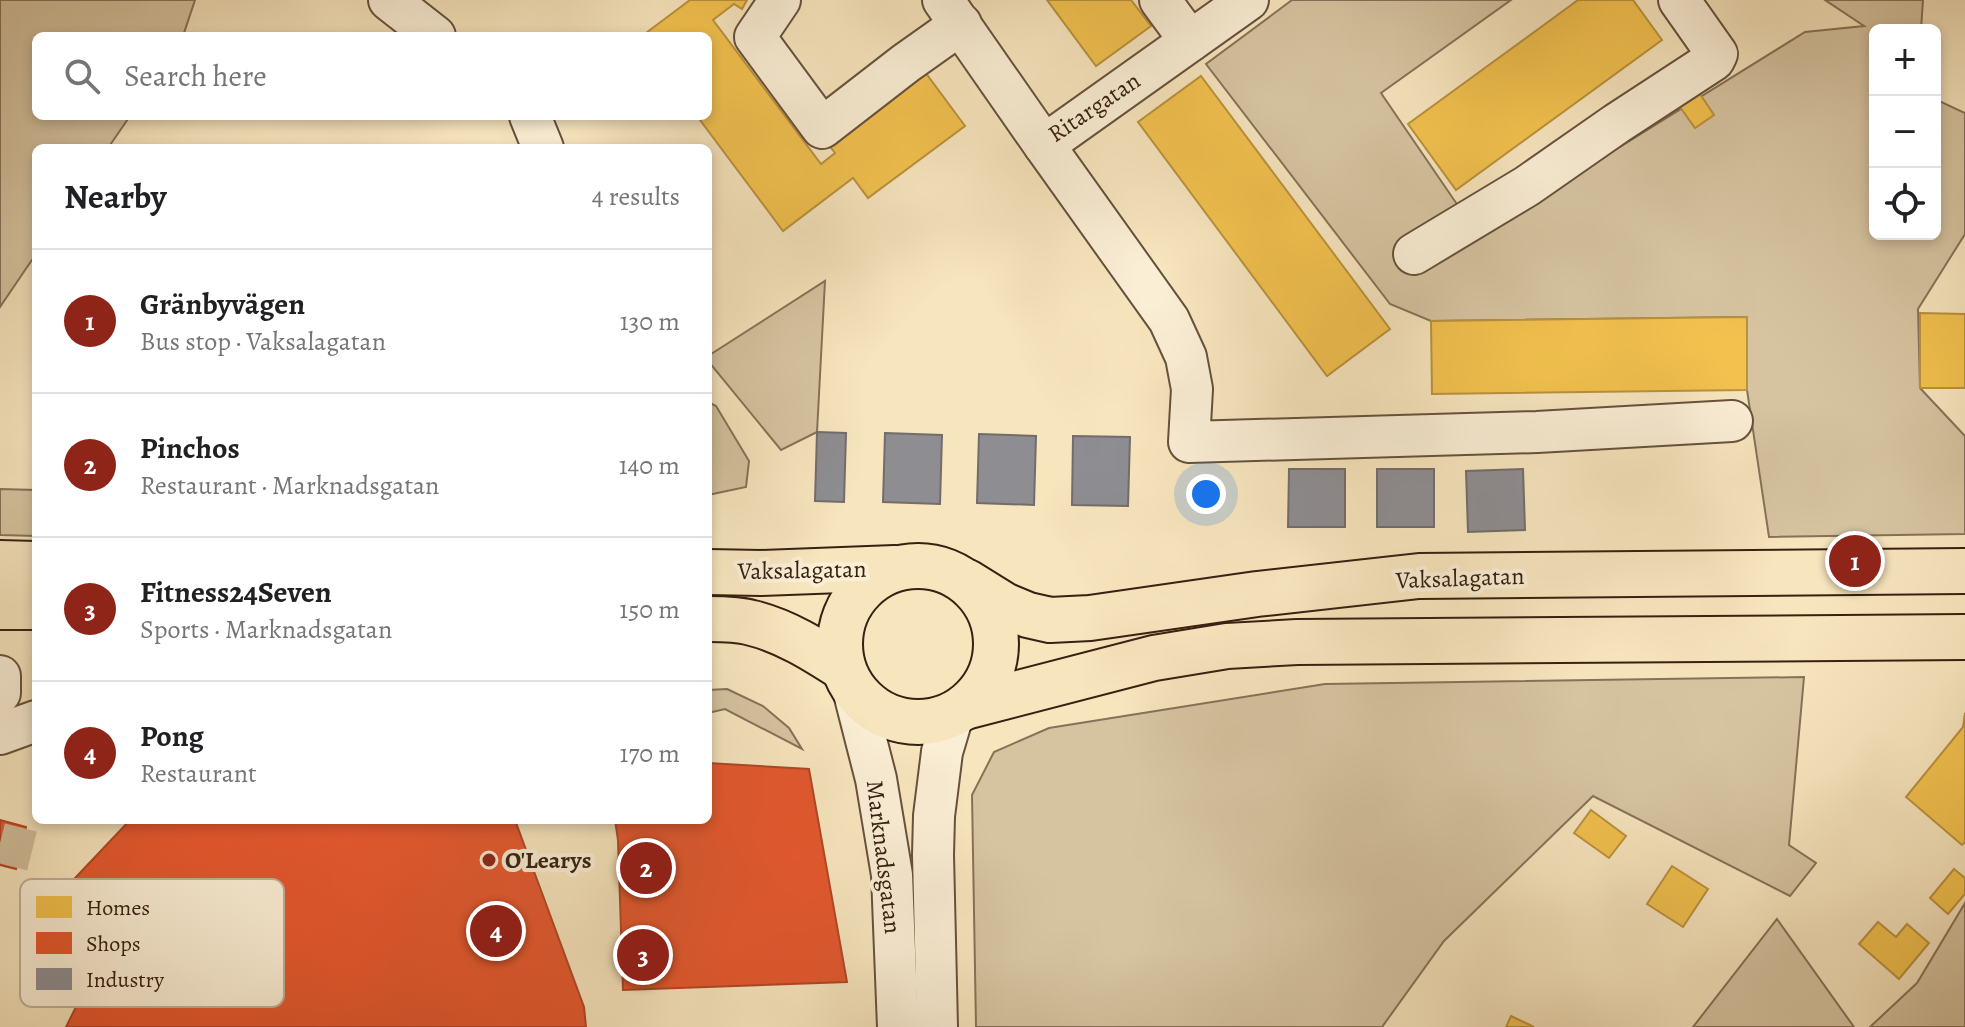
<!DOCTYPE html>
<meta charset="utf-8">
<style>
:root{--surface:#fff;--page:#f2f2f2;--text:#202124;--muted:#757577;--line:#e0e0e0;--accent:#8f2418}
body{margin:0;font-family:Alegreya,serif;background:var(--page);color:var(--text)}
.controls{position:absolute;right:24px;top:24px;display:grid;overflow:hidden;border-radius:12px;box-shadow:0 4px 12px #0003}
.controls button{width:72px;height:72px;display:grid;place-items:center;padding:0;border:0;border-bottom:2px solid var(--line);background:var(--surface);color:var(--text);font:40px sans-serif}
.you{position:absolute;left:1206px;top:494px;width:28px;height:28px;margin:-20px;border:6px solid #fff;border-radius:50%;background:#1a73e8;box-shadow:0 0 0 12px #1a73e833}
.badge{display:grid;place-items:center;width:52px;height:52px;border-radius:50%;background:var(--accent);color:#fff;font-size:26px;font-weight:700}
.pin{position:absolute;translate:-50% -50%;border:4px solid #fff;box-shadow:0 2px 8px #0006}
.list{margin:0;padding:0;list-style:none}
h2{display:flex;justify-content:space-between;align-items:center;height:104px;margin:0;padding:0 32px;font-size:34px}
h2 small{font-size:26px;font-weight:400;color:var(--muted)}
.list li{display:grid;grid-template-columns:52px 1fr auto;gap:24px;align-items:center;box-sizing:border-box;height:144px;padding:0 32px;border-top:2px solid var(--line)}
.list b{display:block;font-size:30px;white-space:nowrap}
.list p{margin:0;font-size:26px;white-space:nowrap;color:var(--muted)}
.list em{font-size:26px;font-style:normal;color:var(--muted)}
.icon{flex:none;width:44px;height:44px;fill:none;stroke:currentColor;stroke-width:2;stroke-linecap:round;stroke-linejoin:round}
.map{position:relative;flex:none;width:1965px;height:1027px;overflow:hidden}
.search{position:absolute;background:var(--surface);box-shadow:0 4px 12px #0003;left:32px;top:32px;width:680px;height:88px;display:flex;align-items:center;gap:20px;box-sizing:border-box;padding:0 28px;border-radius:12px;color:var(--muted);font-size:30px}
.panel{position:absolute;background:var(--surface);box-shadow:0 4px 12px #0003;left:32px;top:144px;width:680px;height:680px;border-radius:12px}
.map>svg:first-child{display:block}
</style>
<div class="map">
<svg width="1965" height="1027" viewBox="0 0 1965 1027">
<rect width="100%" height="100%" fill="#f7e5be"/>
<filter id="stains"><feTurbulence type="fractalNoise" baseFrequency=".0025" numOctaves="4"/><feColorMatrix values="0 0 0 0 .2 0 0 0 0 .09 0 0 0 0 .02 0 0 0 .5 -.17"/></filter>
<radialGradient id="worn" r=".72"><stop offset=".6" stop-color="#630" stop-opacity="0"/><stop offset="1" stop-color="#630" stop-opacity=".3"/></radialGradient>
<!-- green -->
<g fill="#d6c4a1" stroke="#867259" stroke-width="2">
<path d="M0 0H195L183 36H36V116H130L108 148H36V254L0 307Z"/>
<path d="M1292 0H1511L1381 93 1478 235 1805 32 1864 26 1825 0H1923L1921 30H1875V234H1935V99L1965 113V234L1918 309 1920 388 1965 436V534L1769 537 1747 390 1746 317 1431 321 1390 304 1206 64Z"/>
<path d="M825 281 817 432 781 450 708 361V356Z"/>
<path d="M708 402 716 406 749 461 746 487 708 495Z"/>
<path d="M0 489 36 490V536L0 535Z"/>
<path d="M1804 677 1789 845 1816 863 1790 896 1593 796 1444 941 1382 1027H976L972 795 994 752 1049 728 1325 684Z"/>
<path d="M727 689 763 706 789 728 802 749 725 709 708 713V690Z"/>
<path d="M1965 903V1027H1870L1917 983Z"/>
<path d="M1777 919 1854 1027H1693Z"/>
</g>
<!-- homes -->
<g fill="#f2c14e" stroke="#ba913c" stroke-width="2">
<path d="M690 0H747L742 9 734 4 713 20 821 164 835 153 825 140 922 68 965 126 868 198 853 178 783 231 697 116H708V36H642Z"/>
<path d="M1047 0H1131L1151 26 1096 66Z"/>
<path d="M1578 0H1633L1662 40 1456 190 1408 124Z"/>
<path d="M1201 76 1390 329 1327 376 1138 122Z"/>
<path d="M1700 94 1714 115 1695 128 1680 107Z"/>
<path d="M1920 313 1965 314V388H1920Z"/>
<path d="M1747 317V390L1432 394 1431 321Z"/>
<path d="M1965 713V842L1962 845 1906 797 1963 727Z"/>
<path d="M1591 810 1626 836 1609 858 1574 833Z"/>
<path d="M1672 866 1708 889 1683 927 1647 904Z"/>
<path d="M1954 869 1965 878V894L1948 914 1930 898Z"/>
<path d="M1878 922 1896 937 1907 924 1929 943 1899 979 1859 944Z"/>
<path d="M1511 1016 1534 1027H1506Z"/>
</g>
<!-- shops -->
<g fill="#e4572e" stroke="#b04625" stroke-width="2">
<path d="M708 763 809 769 847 982 623 990 618 840 615 820H708Z"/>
<path d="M0 820 26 827 16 869 0 865Z"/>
<path d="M130 820H515L584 1007 586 1027H66L108 942 42 913Z"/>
</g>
<!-- industry -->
<g fill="#8d8d92" stroke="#736c6b" stroke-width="2">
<path d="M817 432 846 433 844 502 815 501Z"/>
<path d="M885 433 942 435 940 504 883 502Z"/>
<path d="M979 434 1036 436 1034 505 977 503Z"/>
<path d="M1073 436 1130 437 1128 506 1072 505Z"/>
<path d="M1289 469H1345V527H1288Z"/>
<rect x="1377" y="469" width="57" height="58"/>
<path d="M1523 469 1525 530 1468 532 1466 471Z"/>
</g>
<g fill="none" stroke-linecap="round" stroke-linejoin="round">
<!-- minor-tunnel -->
<path stroke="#d0be9b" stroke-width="40" stroke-dasharray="40 20" stroke-linecap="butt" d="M0 843 32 851"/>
<!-- minor casing -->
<g stroke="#66513c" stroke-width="44">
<g id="minor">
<path d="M389 0 435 36"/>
<path d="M780 0 755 37 822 128 906 63 961 24"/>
<path d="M943 0 1044 145 1248 0"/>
<path d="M1160 0 1190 41"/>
<path d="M530 116 543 148"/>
<path d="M1044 145 1169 320 1186 357 1192 389 1189 442 1537 432 1732 421"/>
<path d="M1414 254 1527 186 1616 124 1714 60 1717 54 1679 0"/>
<path d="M0 676V693"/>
<path d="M853 689 876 779 892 875 898 1027"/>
<path d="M0 734 36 721"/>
<path d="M937 1027 933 855 934 816 942 752 953 715"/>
</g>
</g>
<!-- major casing -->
<g stroke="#362011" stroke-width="48">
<g id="major">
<path d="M0 563 36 564"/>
<circle cx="918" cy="644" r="78"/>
<path d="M708 572 761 573 895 568"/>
<path d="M967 582 1004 605 1028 615 1050 620 1090 618 1257 594 1419 576 1965 571"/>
<path d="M0 607H36"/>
<path d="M708 619C722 619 738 619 752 623 785 631 815 650 843 668"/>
<path d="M965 707 1154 658 1227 646 1297 642 1965 637"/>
</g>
</g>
<!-- minor -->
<use href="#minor" stroke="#faeed5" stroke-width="40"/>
<!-- major -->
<use href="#major" stroke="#f7e5be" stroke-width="44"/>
</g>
<!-- markers -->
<circle fill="#8f2418" stroke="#faeed5" stroke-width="3" cx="489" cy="860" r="8"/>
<g text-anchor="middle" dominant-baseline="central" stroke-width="8" stroke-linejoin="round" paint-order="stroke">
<!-- street labels -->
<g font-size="24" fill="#362011" stroke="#faeed5">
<text transform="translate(1094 107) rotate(-34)">Ritargatan</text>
<text transform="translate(802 570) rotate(-1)">Vaksalagatan</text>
<text transform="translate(1460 578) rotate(-2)">Vaksalagatan</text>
<text transform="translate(884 857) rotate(83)">Marknadsgatan</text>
</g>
<!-- poi labels -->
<g font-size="24" font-weight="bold" fill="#362011" stroke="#faeed5" text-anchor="start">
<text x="505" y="860">O'Learys</text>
</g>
</g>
<!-- legend -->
<rect x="20" y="879" width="264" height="128" rx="12" fill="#faeed5" stroke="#bfb09a" stroke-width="2"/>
<rect x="36" y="896" width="36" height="22" fill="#f2c14e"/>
<rect x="36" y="932" width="36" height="22" fill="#e4572e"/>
<rect x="36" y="968" width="36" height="22" fill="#8d8d92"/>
<g font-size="22" fill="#362011">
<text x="86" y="915">Homes</text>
<text x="86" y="951">Shops</text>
<text x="86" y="987">Industry</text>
</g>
<rect width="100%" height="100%" filter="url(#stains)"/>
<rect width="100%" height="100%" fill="url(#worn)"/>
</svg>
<div class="controls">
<button>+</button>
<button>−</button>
<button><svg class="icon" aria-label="locate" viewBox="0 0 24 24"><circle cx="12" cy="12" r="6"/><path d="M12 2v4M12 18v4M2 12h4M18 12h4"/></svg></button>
</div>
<div class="you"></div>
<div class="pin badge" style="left:1855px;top:561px">1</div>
<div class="pin badge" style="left:646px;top:868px">2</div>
<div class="pin badge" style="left:643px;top:955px">3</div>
<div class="pin badge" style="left:496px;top:931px">4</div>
<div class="search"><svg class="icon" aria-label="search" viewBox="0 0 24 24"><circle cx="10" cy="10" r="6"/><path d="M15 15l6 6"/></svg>Search here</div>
<section class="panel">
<h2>Nearby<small>4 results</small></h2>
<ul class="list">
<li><span class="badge">1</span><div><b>Gränbyvägen</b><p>Bus stop · Vaksalagatan</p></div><em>130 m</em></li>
<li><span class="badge">2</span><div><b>Pinchos</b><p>Restaurant · Marknadsgatan</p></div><em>140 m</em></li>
<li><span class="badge">3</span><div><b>Fitness24Seven</b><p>Sports · Marknadsgatan</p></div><em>150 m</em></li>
<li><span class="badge">4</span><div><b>Pong</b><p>Restaurant</p></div><em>170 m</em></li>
</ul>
</section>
</div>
